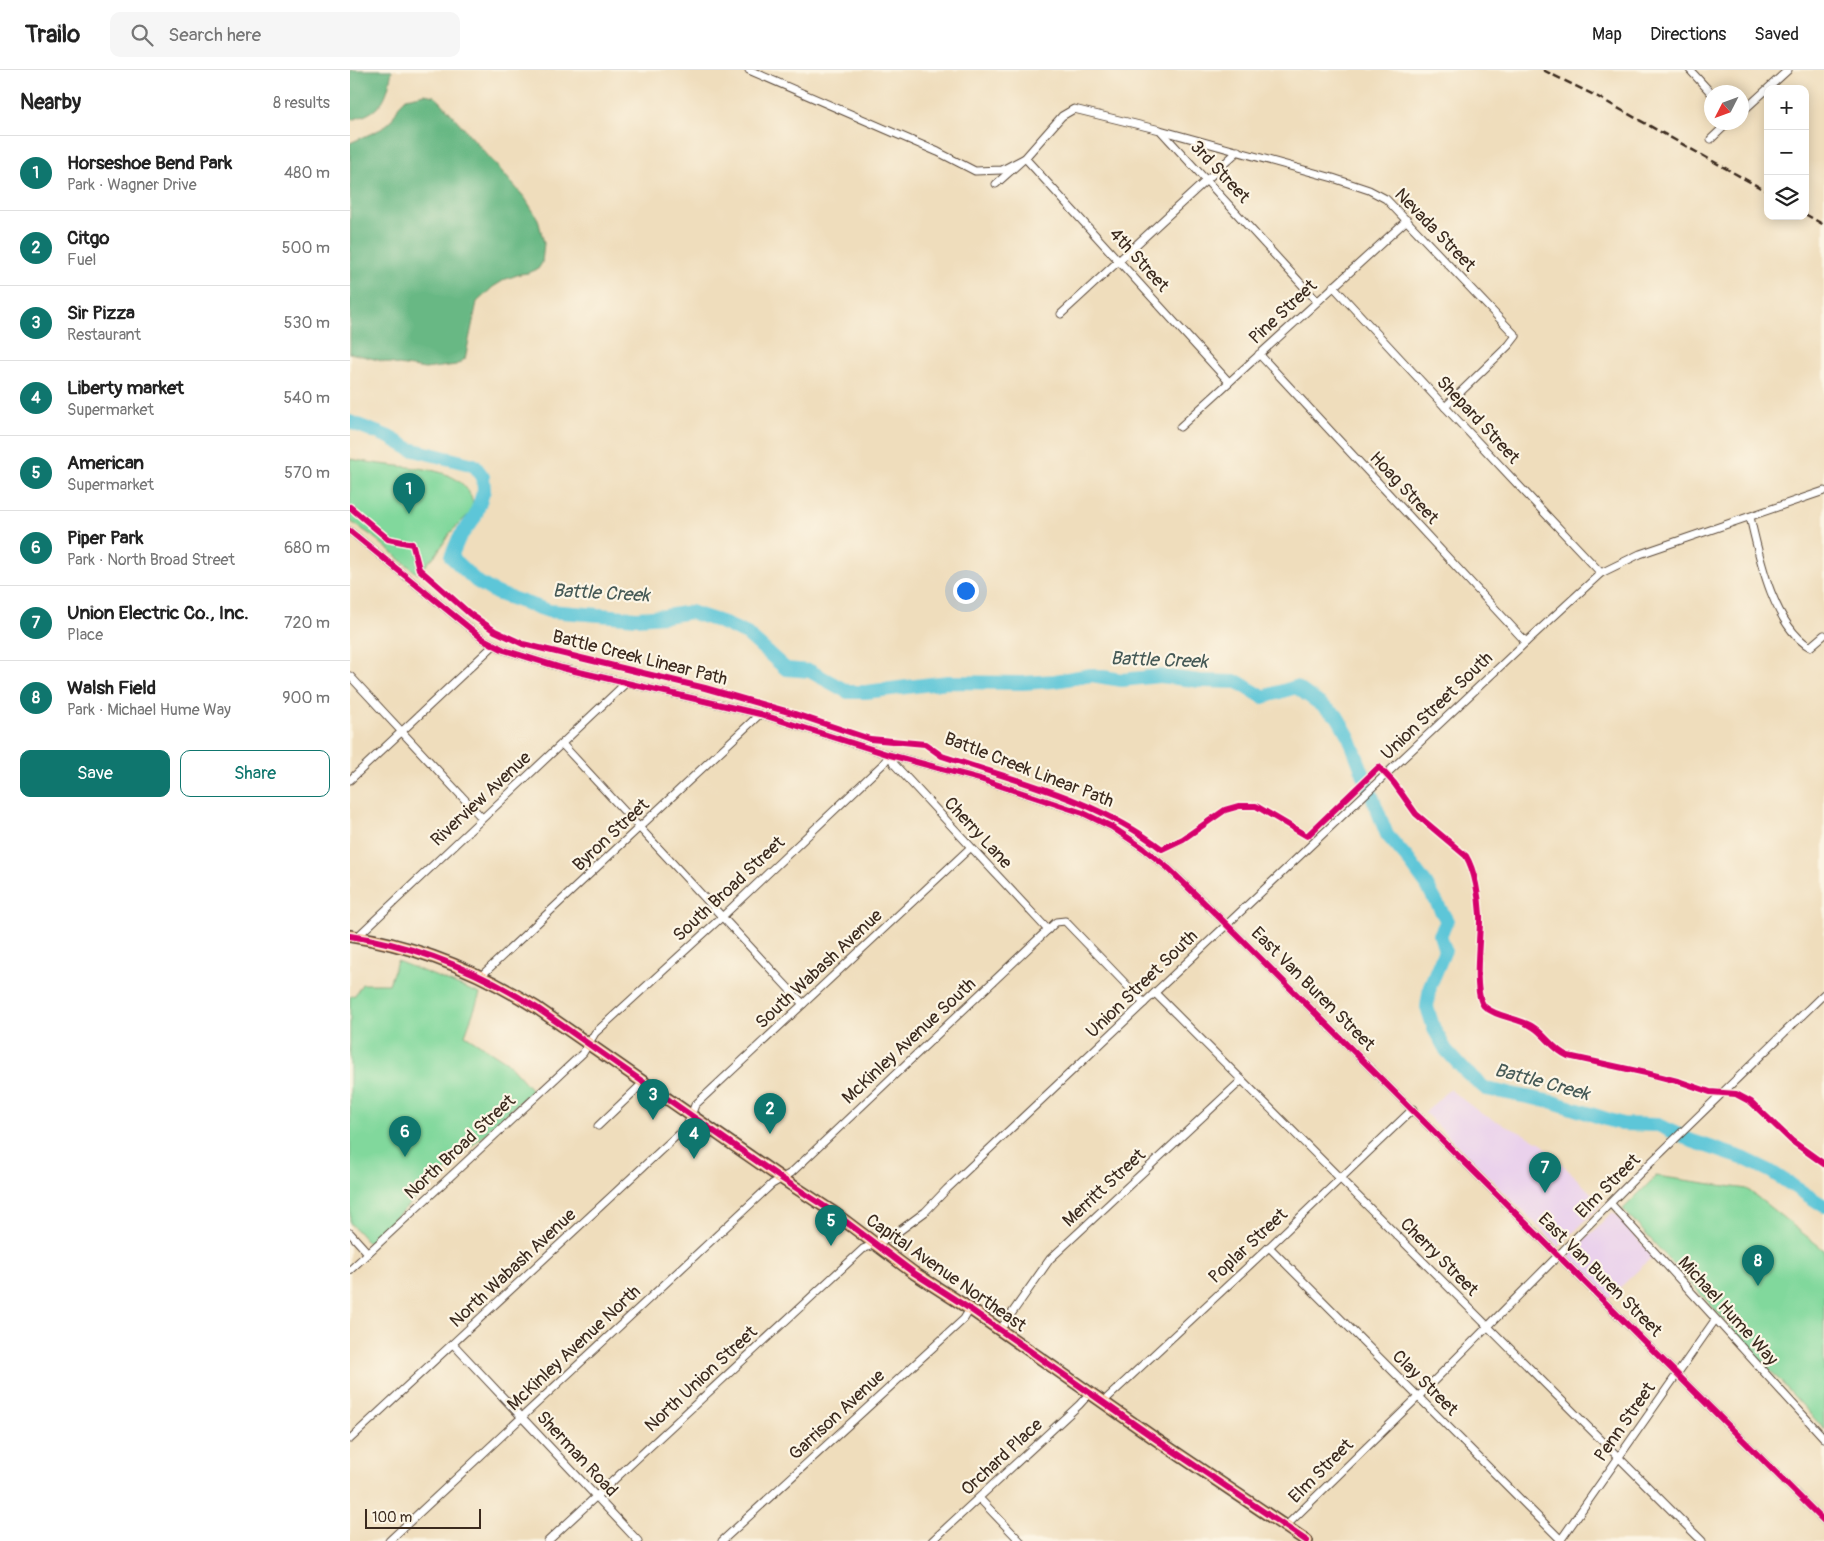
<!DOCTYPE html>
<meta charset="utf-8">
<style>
:root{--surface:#fff;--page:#f6f6f6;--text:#222;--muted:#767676;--line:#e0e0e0;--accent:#0f766e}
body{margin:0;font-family:Pangolin,sans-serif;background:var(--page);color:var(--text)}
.controls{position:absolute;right:15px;top:15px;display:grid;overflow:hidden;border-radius:10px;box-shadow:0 2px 12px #0003}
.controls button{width:45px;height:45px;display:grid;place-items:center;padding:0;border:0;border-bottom:1px solid var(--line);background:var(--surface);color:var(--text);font:25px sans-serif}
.compass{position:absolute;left:1354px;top:15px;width:45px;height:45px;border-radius:50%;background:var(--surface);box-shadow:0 2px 12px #0003;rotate:228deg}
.scale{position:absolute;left:15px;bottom:12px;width:116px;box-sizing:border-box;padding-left:5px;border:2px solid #3b2a1e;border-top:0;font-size:14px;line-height:18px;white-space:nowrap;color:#3b2a1e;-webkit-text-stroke:4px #fcf5e5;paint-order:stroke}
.you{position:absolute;left:615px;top:520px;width:18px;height:18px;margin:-12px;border:4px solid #fff;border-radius:50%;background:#1a73e8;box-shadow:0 0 0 8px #1a73e833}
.badge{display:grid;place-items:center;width:32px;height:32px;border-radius:50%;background:var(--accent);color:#fff;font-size:16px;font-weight:700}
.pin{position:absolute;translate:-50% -41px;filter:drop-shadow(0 1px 2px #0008)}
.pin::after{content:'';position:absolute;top:26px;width:18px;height:15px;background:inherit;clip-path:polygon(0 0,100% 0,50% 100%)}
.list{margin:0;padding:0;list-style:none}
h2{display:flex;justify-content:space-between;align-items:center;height:65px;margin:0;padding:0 20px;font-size:21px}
h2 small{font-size:16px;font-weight:400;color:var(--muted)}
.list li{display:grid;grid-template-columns:32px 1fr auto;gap:15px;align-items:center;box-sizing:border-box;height:75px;padding:0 20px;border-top:1px solid var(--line)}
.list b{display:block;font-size:19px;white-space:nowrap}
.list p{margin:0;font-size:16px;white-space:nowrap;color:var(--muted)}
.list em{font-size:16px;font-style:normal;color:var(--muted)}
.actions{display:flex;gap:10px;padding:15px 20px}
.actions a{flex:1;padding:11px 0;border:1px solid var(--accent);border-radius:10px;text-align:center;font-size:18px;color:var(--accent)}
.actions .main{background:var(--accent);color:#fff}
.icon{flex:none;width:28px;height:28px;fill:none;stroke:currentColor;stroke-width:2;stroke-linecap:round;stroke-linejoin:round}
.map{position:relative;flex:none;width:1474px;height:1471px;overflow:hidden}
header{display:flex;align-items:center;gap:30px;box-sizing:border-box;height:70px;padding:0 25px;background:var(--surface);border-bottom:1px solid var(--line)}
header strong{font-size:24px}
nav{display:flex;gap:28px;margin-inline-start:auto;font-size:18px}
.search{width:350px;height:45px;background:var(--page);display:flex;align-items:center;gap:12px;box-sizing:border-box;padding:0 18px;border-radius:10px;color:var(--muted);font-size:19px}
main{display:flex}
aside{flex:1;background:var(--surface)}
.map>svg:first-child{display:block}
</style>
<header>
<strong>Trailo</strong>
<div class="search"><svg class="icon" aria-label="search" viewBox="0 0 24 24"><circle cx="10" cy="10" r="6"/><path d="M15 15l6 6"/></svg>Search here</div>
<nav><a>Map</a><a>Directions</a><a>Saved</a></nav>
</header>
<main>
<aside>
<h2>Nearby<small>8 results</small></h2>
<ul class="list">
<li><span class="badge">1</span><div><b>Horseshoe Bend Park</b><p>Park · Wagner Drive</p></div><em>480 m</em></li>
<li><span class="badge">2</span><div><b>Citgo</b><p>Fuel</p></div><em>500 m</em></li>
<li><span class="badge">3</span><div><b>Sir Pizza</b><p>Restaurant</p></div><em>530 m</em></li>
<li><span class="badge">4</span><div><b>Liberty market</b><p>Supermarket</p></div><em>540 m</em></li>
<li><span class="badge">5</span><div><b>American</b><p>Supermarket</p></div><em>570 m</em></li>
<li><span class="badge">6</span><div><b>Piper Park</b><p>Park · North Broad Street</p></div><em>680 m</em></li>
<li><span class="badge">7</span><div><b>Union Electric Co., Inc.</b><p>Place</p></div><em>720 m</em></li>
<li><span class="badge">8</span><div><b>Walsh Field</b><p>Park · Michael Hume Way</p></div><em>900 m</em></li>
</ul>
<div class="actions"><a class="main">Save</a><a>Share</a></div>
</aside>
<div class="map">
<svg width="1474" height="1471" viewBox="0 0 1474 1471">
<rect width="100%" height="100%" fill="#fcf5e5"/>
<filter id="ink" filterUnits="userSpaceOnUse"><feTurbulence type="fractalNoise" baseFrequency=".02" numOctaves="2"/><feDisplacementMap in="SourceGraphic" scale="10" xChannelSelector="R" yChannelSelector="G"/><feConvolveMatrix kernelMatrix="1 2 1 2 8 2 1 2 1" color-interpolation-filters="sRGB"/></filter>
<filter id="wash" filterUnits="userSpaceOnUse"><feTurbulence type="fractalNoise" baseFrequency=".0096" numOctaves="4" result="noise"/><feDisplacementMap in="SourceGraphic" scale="20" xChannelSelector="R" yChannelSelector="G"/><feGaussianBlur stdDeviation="1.12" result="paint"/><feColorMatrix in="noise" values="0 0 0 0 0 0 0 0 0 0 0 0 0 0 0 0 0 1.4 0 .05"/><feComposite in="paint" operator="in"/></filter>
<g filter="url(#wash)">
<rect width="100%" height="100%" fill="#efddbc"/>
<!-- built -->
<g fill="#ead1ec">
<path d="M1099 1019 1132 1044 1190 1072 1252 1134 1209 1177 1075 1043Z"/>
<path d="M1263 1142 1303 1186 1259 1228 1218 1187Z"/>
</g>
<!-- green -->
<g fill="#81d89c" stroke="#5e815d">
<path d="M0 389C13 391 26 394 39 395 70 399 120 397 124 439L100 463 87 483 68 504 21 465 0 451Z"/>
<path d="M47 891 130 924 115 965 157 992 182 1020 18 1173 0 1153V927L5 925 12 914H39Z"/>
<path d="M1306 1106 1397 1119 1474 1180V1359L1273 1139Z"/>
</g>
<!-- forest -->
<g fill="#68b884" stroke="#527151">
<path d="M0 0H42C37 30 31 43 0 50Z"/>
<path d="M75 24 84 26 90 31 175 128 188 149 194 173 192 193 188 199 178 203 170 204 156 209 143 217 127 232 115 289 106 295 75 299 48 295 0 283V73L31 59 41 51 50 34 56 28Z"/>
</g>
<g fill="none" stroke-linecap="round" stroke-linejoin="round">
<!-- river -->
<path stroke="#5dc6d8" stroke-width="14" d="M0 352 39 367 60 379 124 395 133 407 134 420 125 447 109 468 101 487 126 511 146 523 199 541 287 548 316 546 340 542 368 551 397 564 436 599 460 601 498 622H516L598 612 672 613 705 611 741 605 772 610 810 606 850 611 888 612 913 627 946 617 987 646 999 667 1037 765 1057 788 1076 814 1097 851 1090 865 1095 880 1080 916 1077 937 1084 959 1096 980 1115 1001 1136 1019 1203 1032 1272 1054 1308 1055 1342 1071 1395 1089 1420 1101 1474 1136"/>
</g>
</g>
<g filter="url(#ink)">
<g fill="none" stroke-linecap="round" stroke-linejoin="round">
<!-- minor casing -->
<g stroke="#564536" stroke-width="9">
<g id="minor">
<path d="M399 0 588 82 625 101 652 100 675 88 879 312"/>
<path d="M1340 0 1362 24"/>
<path d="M1392 42 1438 0"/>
<path d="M810 60 983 108 1019 120 1036 129 1166 266 1159 275 1095 337"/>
<path d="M1361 69 1379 52"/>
<path d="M646 114 675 88 712 46 724 39 810 60 967 231"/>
<path d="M983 216 1095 337 1251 503"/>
<path d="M711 244 888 81"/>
<path d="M909 284 1176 572"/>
<path d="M830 357 1057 150"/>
<path d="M1400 447C1409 486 1423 555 1460 577L1474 565"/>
<path d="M0 461 133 569 154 580 212 598 410 644 540 685 630 709 733 743 762 757 793 778 818 798 870 848 1474 1451"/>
<path d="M0 606 132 748"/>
<path d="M212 674 453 934"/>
<path d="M540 685 544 694 698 860"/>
<path d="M0 710 144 575"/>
<path d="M7 867 276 613"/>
<path d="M131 906 410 644"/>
<path d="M805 923 1352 1471"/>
<path d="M248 1056 294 1012"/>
<path d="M1261 1134 1474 1368"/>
<path d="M0 1163 18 1183"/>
<path d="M919 1177 1211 1470"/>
<path d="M0 1200 233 983 245 963 373 846 532 695 540 685"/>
<path d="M650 1260 700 1189 892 1010"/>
<path d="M103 1274 288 1471"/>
<path d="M753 1332 919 1177 1063 1039"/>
<path d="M0 1369 337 1056 345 1035 620 778"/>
<path d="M629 1428 670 1471"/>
<path d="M936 1456 1068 1327 1289 1104 1474 924"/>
<path d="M39 1471 422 1114 441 1103 706 852 715 851 794 933"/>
<path d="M198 1471 513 1179 541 1167 575 1142 597 1119 1176 572 1251 503 1290 484 1474 421"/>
<path d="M372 1471 614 1249 620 1239"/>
<path d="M582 1471 729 1335 740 1323"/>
<path d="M1210 1471 1365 1250"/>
</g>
</g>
<!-- primary casing -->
<g stroke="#564536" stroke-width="14">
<path id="primary" d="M0 866C68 876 130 902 187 938L431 1108 483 1142 564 1203 620 1239 807 1370 957 1471"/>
</g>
<!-- minor -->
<use href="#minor" stroke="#fff" stroke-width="7"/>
<!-- primary -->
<use href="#primary" stroke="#fabb8c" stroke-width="11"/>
<!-- rail -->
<g stroke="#3b2a1e" stroke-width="2.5" stroke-dasharray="8 4" stroke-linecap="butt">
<path d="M1193 0 1248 27 1418 122"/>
<path d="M1455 144 1474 155"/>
</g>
<!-- cycleway casing -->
<g stroke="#fcf5e5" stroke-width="9">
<g id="cycleway">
<path d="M0 437 38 469 62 474 63 476 69 499 120 544 145 561 173 574 355 618 439 642 520 669 575 674 592 686C667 711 748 730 812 779L833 769 875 740 889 736H906L957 766 1029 697 1044 713 1066 744 1116 786C1125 801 1129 827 1130 845 1131 865 1122 922 1134 936 1145 947 1170 948 1183 957 1196 965 1203 980 1218 986L1296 1003 1331 1012 1360 1022 1386 1024 1401 1032 1442 1071 1474 1094"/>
<path d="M0 461 133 569 154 580 212 598 410 644 540 685 630 709 733 743 762 757 793 778 818 798 870 848 1474 1451"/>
<path d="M0 866C68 876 130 902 187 938L431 1108 483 1142 564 1203 620 1239 807 1370 957 1471"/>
</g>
</g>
<!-- cycleway -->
<use href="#cycleway" stroke="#d6006c" stroke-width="6"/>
</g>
</g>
<g text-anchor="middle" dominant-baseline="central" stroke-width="4.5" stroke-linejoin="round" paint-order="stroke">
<!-- street labels -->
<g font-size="18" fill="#3b2a1e" stroke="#fcf5e5">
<text transform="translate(870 102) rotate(47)">3rd Street</text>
<text transform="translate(1085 160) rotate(46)">Nevada Street</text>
<text transform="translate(789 190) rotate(48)">4th Street</text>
<text transform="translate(933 242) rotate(-43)">Pine Street</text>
<text transform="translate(1128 350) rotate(47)">Shepard Street</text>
<text transform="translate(1054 418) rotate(47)">Hoag Street</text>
<text transform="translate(290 588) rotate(14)">Battle Creek Linear Path</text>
<text transform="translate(1087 636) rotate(-44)">Union Street South</text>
<text transform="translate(679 700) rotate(21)">Battle Creek Linear Path</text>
<text transform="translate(131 729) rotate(-43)">Riverview Avenue</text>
<text transform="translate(628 763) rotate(47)">Cherry Lane</text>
<text transform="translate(261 765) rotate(-43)">Byron Street</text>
<text transform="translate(379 819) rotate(-43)">South Broad Street</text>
<text transform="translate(469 899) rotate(-43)">South Wabash Avenue</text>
<text transform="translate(792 914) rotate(-44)">Union Street South</text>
<text transform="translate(963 919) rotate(45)">East Van Buren Street</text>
<text transform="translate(559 971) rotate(-43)">McKinley Avenue South</text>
<text transform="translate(110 1077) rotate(-43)">North Broad Street</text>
<text transform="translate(1258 1116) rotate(-45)">Elm Street</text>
<text transform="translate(754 1118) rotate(-43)">Merritt Street</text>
<text transform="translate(898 1176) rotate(-43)">Poplar Street</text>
<text transform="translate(1089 1187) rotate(45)">Cherry Street</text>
<text transform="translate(163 1198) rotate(-43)">North Wabash Avenue</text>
<text transform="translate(596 1203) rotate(35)">Capital Avenue Northeast</text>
<text transform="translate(1250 1205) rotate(45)">East Van Buren Street</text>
<text transform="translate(1378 1241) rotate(48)">Michael Hume Way</text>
<text transform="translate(224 1278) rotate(-43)">McKinley Avenue North</text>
<text transform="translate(351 1309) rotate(-43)">North Union Street</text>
<text transform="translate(1075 1313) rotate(45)">Clay Street</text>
<text transform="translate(487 1345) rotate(-43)">Garrison Avenue</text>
<text transform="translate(1275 1352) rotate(-55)">Penn Street</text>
<text transform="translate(227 1384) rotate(47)">Sherman Road</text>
<text transform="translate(652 1387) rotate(-43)">Orchard Place</text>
<text transform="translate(971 1401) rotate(-45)">Elm Street</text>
</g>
<!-- water labels -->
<g font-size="19" font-style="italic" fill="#455956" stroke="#fcf5e5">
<text transform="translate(251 523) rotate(3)">Battle Creek</text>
<text transform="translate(809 590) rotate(2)">Battle Creek</text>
<text transform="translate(1192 1012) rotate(15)">Battle Creek</text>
</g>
</g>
</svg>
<div class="controls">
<button>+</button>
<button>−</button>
<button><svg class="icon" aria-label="layers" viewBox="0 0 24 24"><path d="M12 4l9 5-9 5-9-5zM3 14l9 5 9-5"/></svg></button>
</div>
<svg class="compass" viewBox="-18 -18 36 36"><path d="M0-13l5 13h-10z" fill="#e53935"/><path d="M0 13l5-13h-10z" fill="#767676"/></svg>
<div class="scale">100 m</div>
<div class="you"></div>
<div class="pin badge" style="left:59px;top:444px">1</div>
<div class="pin badge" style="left:420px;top:1064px">2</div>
<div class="pin badge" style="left:303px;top:1050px">3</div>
<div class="pin badge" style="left:344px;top:1089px">4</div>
<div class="pin badge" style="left:481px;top:1176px">5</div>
<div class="pin badge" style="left:55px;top:1087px">6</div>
<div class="pin badge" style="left:1195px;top:1123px">7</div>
<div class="pin badge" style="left:1408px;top:1216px">8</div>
</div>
</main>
